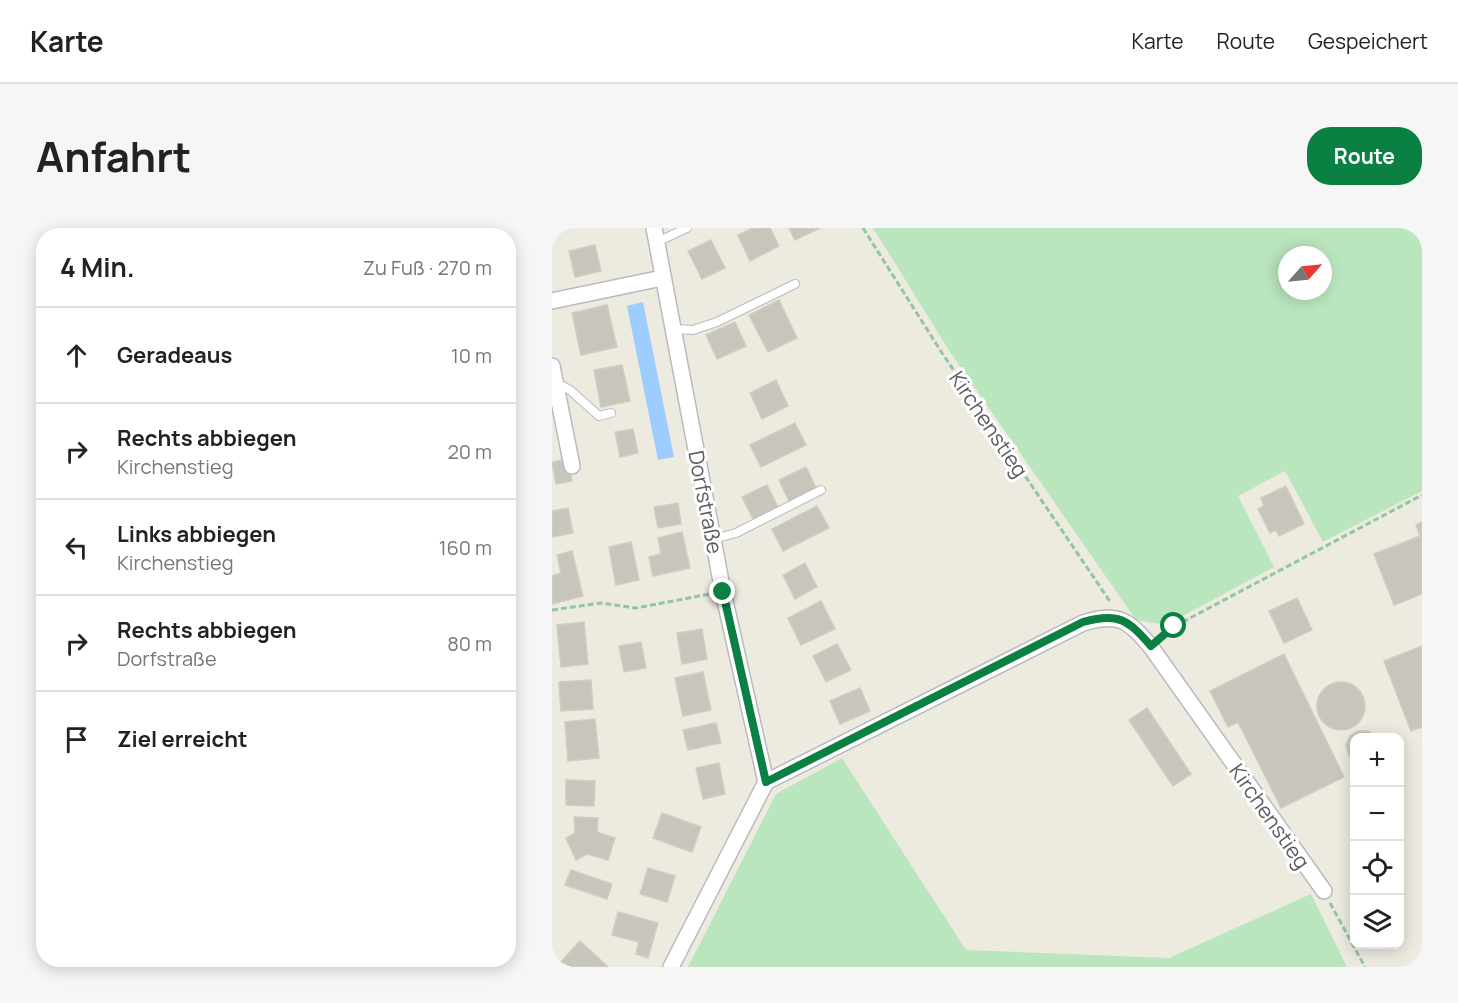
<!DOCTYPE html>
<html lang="de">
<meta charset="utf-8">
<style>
:root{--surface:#fff;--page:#f6f6f6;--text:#222;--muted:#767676;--line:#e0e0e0;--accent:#0b8043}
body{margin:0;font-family:Manrope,sans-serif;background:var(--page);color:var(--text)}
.controls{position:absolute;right:18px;bottom:18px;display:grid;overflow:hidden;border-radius:12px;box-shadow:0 3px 15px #0003}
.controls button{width:54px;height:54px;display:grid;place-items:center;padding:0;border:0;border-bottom:2px solid var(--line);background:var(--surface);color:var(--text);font:30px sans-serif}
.compass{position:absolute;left:726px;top:18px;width:54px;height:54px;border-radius:50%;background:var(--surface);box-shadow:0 3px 15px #0003;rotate:63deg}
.stop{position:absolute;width:18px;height:18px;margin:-14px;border:4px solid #0b8043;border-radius:50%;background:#fff}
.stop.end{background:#0b8043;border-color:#fff;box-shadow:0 2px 6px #0008}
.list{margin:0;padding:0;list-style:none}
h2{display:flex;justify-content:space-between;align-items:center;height:78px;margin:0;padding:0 24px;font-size:26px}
h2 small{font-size:20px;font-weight:400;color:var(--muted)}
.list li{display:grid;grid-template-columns:39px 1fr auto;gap:18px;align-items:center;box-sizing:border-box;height:96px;padding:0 24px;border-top:2px solid var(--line)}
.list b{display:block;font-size:22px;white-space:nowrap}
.list p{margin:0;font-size:20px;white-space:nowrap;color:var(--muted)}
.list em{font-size:20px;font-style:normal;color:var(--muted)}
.icon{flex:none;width:33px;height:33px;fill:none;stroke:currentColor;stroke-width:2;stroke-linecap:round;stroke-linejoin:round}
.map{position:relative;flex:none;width:870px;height:739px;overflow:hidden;border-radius:24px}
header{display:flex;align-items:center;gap:36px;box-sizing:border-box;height:84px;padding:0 30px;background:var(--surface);border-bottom:2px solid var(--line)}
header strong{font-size:28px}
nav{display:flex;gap:33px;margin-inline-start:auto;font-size:21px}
.intro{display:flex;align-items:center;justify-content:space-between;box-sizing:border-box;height:144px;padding:0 36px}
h1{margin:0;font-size:42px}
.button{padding:15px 27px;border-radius:24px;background:var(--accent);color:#fff;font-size:21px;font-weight:700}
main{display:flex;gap:36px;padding:0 36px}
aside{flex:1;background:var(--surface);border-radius:24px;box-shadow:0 3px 15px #0003}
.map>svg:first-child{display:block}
</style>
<header>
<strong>Karte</strong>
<nav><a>Karte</a><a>Route</a><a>Gespeichert</a></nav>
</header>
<div class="intro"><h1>Anfahrt</h1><a class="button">Route</a></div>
<main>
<aside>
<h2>4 Min.<small>Zu Fuß · 270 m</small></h2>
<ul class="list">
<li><svg class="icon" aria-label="ahead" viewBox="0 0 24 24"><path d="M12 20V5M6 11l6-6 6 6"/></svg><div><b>Geradeaus</b></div><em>10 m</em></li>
<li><svg class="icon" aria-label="right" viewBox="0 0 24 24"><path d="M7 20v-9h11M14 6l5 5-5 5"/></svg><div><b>Rechts abbiegen</b><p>Kirchenstieg</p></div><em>20 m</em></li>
<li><svg class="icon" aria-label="left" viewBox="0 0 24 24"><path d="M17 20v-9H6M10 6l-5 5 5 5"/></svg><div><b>Links abbiegen</b><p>Kirchenstieg</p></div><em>160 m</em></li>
<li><svg class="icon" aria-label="right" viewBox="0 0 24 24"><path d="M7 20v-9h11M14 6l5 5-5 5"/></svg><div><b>Rechts abbiegen</b><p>Dorfstraße</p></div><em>80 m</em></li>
<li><svg class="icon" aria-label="arrive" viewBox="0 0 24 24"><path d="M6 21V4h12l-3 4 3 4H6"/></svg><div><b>Ziel erreicht</b></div></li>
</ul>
</aside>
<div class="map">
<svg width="870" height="739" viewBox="0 0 870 739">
<rect width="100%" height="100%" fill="#edebe0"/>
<!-- green -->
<g fill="#bae6be" fill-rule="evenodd">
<path d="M321 0H870V263L771 314 733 243 686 268 722 339 614 397 584 392 398 124ZM735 27H771V63H735Z"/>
<path d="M290 530 414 722 617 730 759 666 795 739H136L224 566Z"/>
</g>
<!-- water -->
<path fill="#9dcdff" d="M91 74 122 229 106 232 75 78Z"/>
<!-- building -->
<g fill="#c8c5bd" stroke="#d1cdbe" stroke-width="1.5">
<path d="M201 0H218L227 18 198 33 186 7Z"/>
<path d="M237 0H268L243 12Z"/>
<path d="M159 12 173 40 150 51 136 23Z"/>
<path d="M43 17 49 43 23 49 17 23Z"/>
<path d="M227 72 245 110 216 124 197 87Z"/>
<path d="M55 77 65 119 29 127 20 85Z"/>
<path d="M183 94 194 118 165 131 154 107Z"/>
<path d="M70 137 78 173 49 179 42 142Z"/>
<path d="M224 152 236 178 210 191 198 165Z"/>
<path d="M243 195 254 217 209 239 198 217Z"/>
<path d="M81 201 86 225 68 229 63 204Z"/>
<path d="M16 231 20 253 4 256 0 234Z"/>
<path d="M254 239 265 262 238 275 227 252Z"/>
<path d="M215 257 227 281 202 293 190 269Z"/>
<path d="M734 258 752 296 727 308 724 302 718 305 706 281 712 278 709 270Z"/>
<path d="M126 275 129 296 106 300 102 279Z"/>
<path d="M265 278 277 300 231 323 220 301Z"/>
<path d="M16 280 21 305 0 309V283Z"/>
<path d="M870 294V366L842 377 822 326 868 308 864 297Z"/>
<path d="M130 304 138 340 101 348 97 329 109 326 106 310Z"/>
<path d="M79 314 87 352 64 357 57 319Z"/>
<path d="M20 323 31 368 0 376V348L9 345 5 327Z"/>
<path d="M253 335 265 359 243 371 231 347Z"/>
<path d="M745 370 760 402 732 415 717 383Z"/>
<path d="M269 373 283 401 249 417 236 390Z"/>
<path d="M32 394 36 436 9 439 5 397Z"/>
<path d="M150 401 155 431 130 436 125 405Z"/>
<path d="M89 414 94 440 72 444 67 418Z"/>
<path d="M285 416 299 442 274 454 261 428Z"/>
<path d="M870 418V499L859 503 832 433Z"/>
<path d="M732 426 792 549 729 580 686 494 676 499 658 463Z"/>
<path d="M151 444 159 482 131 488 123 450Z"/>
<path d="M39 452 41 481 9 483 7 454Z"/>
<circle cx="789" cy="478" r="24"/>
<path d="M308 460 318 483 288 496 278 473Z"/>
<path d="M595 480 639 546 621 558 577 492Z"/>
<path d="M43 491 47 530 16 533 13 494Z"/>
<path d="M164 495 169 515 136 522 131 502Z"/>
<path d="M806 503H816L825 509H802V533L797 528 794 517 798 508Z"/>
<path d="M167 535 173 566 151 571 144 540Z"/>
<path d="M14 552 43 553 42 578 14 577Z"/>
<path d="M110 585 149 599 140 624 101 610Z"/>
<path d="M22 589 46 590 45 604 63 610 56 632 35 626 24 632 14 610 23 605Z"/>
<path d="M96 640 123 648 115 674 88 666Z"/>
<path d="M19 642 60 656 55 671 13 657Z"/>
<path d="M66 684 106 695 96 730 84 726 87 714 60 707Z"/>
<path d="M28 713 56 739H4Z"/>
</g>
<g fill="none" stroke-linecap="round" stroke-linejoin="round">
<!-- service casing -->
<g stroke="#b8bac0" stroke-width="10">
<g id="service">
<path d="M105 14 135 0"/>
<path d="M122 101 141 102 165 94 243 56"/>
<path d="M5 155 18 162 47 188 59 185"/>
<path d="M161 311 184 305 269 262"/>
</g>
</g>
<!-- minor casing -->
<g stroke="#b8bac0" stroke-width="18">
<g id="minor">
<path d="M102 0 171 364 214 554 119 739"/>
<path d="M0 73 110 50"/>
<path d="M0 138 20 238"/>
<path d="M214 554 531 395C567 384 576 392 599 419L772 663"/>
</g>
</g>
<!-- path -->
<g stroke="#92c5a4" stroke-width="3" stroke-dasharray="6 3" stroke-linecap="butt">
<path d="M311 0 390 125 559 375"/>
<path d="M0 382 49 375 84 380 158 366"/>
<path d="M609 410 623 398 870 267"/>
<path d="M778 675 813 739"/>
</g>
<!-- service -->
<use href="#service" stroke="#fff" stroke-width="8"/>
<!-- minor -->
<use href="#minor" stroke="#fff" stroke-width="15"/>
</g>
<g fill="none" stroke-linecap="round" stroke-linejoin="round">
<!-- route -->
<path stroke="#0b8043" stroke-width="8" d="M171 364 214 554 531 394C567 384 576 392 599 418L622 398"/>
</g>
<g text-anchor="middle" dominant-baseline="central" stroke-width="6" stroke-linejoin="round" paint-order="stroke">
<!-- street labels -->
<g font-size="21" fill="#595c62" stroke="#fff">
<text transform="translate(437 196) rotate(56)">Kirchenstieg</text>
<text transform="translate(154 274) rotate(79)">Dorfstraße</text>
<text transform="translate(718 588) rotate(55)">Kirchenstieg</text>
</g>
</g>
</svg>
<div class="controls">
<button>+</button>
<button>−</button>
<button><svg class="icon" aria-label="locate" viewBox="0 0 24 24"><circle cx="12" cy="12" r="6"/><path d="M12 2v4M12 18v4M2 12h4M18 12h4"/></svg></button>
<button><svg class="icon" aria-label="layers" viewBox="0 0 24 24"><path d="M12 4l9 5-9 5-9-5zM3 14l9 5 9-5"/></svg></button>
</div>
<svg class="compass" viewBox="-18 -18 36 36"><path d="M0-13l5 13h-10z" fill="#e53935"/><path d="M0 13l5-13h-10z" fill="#767676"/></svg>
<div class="stop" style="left:622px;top:398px"></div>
<div class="stop end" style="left:171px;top:364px"></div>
</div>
</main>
